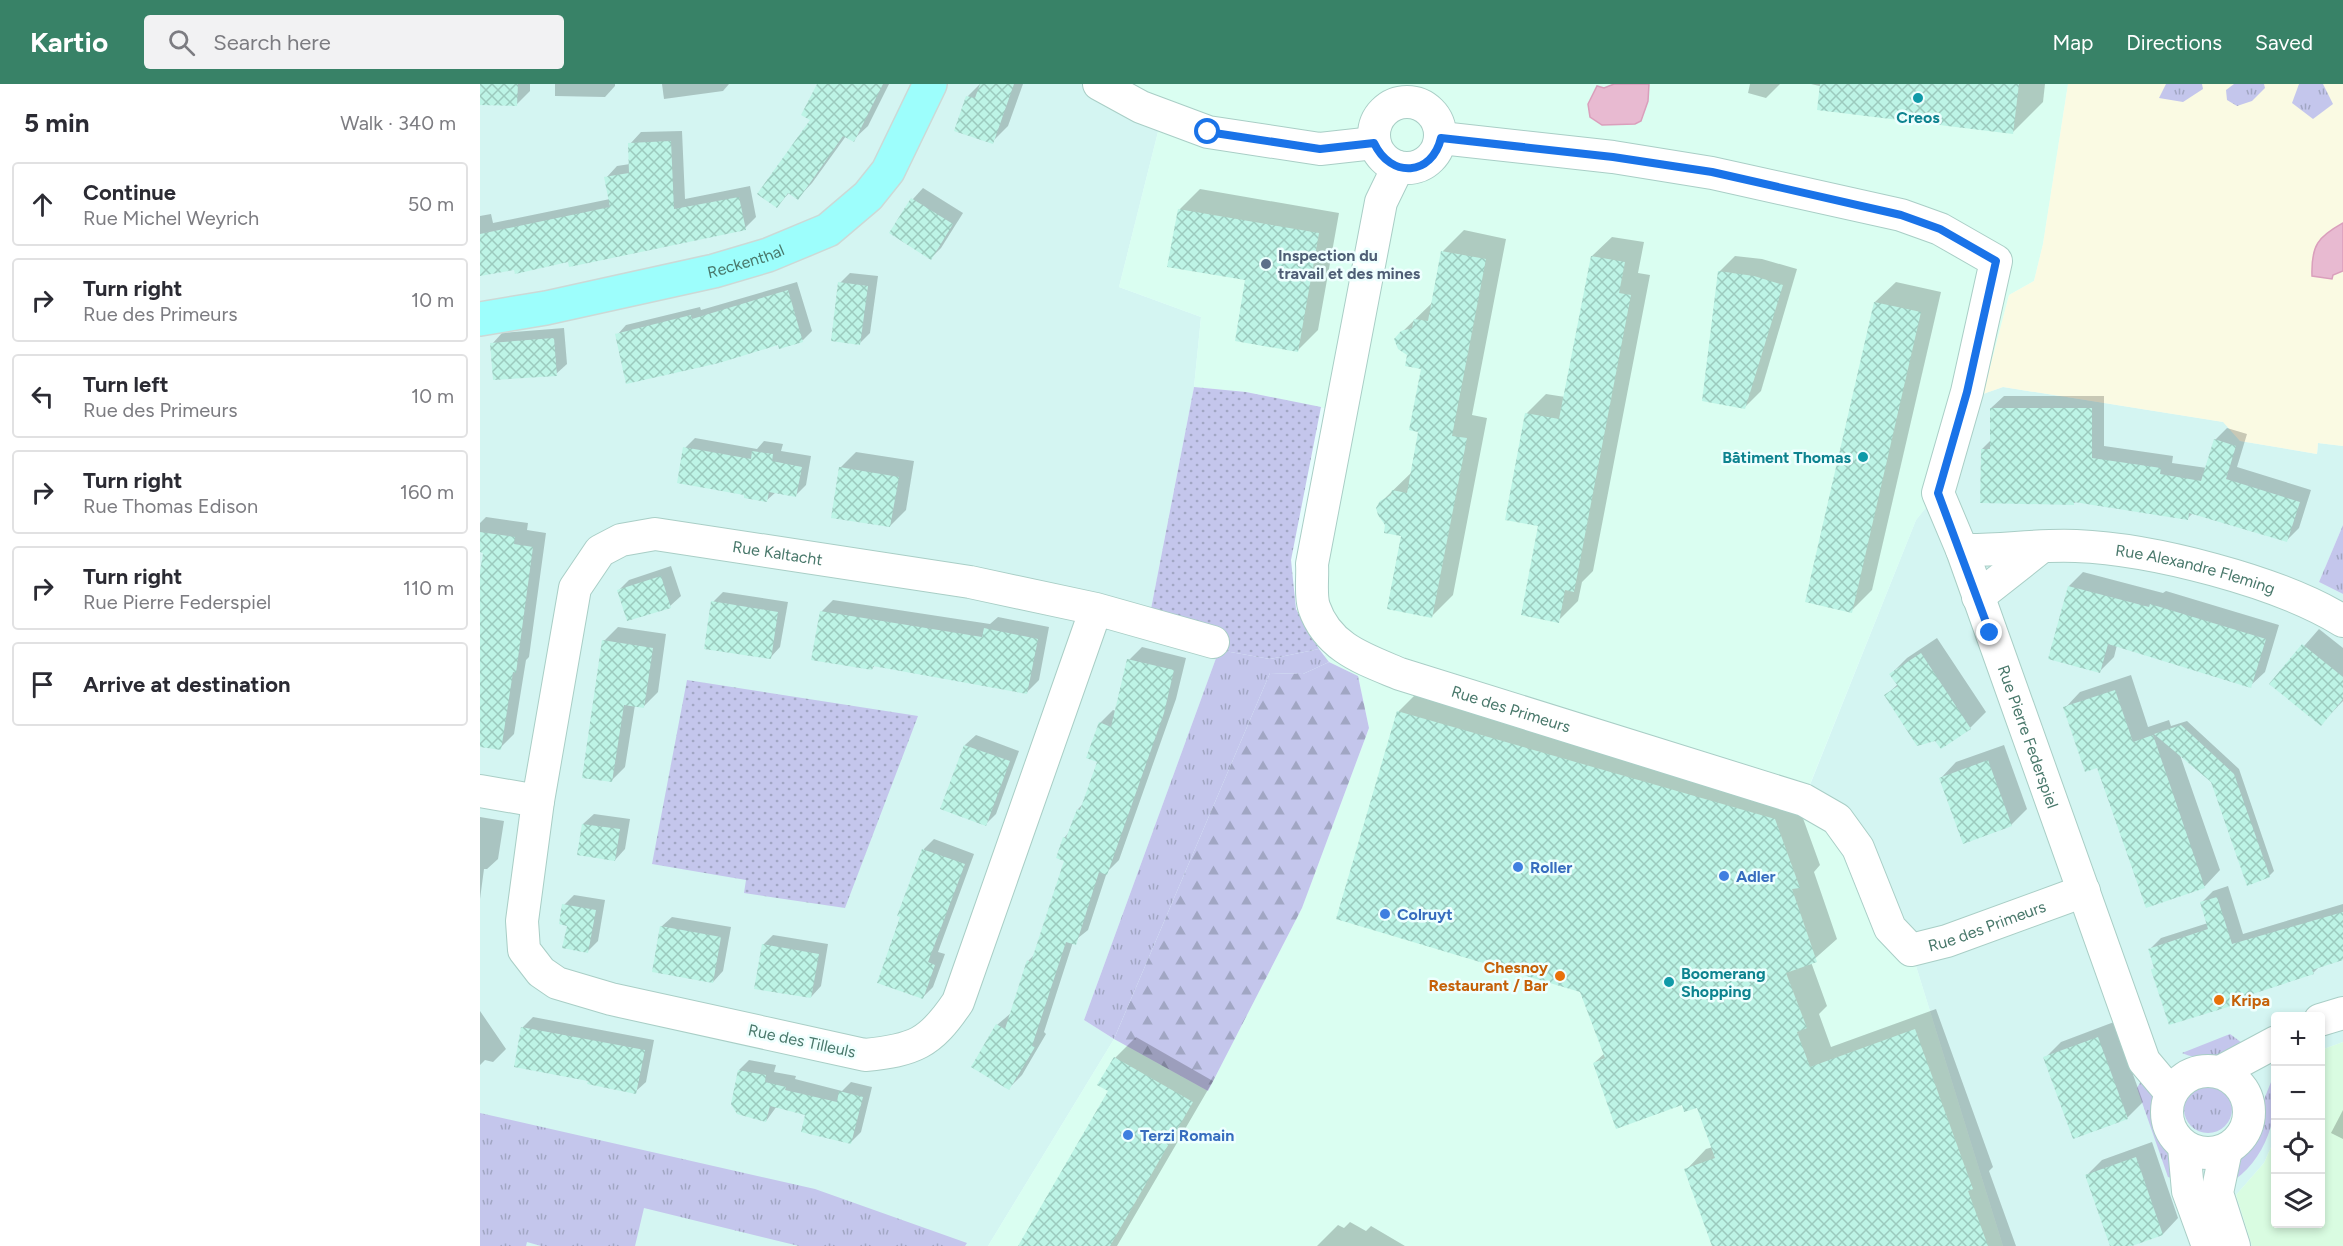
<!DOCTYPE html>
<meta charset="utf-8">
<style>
:root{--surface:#fff;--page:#f2f2f3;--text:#2b2b33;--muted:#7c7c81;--line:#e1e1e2;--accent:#388267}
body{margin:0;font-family:Figtree,sans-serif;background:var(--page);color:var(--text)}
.controls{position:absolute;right:18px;bottom:18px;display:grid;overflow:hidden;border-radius:6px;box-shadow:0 3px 9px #0003}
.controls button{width:54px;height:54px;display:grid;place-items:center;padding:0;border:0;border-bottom:2px solid var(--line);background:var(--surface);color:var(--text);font:30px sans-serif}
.stop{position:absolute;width:18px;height:18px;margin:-14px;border:4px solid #1a73e8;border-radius:50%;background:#fff}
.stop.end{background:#1a73e8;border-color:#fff;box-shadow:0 2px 6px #0008}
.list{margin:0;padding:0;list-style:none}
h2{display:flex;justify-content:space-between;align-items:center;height:78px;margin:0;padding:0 24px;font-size:26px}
h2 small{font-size:20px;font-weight:400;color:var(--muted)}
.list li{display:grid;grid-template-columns:39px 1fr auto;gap:18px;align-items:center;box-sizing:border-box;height:84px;margin:0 12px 12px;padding:0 12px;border:2px solid var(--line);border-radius:6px}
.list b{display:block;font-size:22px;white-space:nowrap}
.list p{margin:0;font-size:20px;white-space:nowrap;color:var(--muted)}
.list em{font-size:20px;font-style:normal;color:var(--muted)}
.icon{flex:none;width:33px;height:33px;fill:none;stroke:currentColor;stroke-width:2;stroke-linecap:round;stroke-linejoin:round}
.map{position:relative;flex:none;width:1863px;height:1162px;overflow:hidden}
header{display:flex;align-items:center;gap:36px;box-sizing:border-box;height:84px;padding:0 30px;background:var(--accent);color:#fff}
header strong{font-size:28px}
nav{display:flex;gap:33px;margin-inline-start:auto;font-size:21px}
.search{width:420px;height:54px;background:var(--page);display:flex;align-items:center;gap:15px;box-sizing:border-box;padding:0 21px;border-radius:6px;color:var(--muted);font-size:22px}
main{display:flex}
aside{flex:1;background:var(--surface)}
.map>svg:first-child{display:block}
</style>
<header>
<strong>Kartio</strong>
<div class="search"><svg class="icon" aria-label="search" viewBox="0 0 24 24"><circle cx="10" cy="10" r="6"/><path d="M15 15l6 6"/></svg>Search here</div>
<nav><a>Map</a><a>Directions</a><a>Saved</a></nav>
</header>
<main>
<aside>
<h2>5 min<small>Walk · 340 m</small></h2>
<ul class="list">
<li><svg class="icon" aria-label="ahead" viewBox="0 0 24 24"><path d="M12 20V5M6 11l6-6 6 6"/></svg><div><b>Continue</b><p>Rue Michel Weyrich</p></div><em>50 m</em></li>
<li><svg class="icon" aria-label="right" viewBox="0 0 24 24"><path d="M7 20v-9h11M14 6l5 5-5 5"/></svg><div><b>Turn right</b><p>Rue des Primeurs</p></div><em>10 m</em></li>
<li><svg class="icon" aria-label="left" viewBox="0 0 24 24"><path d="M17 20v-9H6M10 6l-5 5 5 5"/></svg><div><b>Turn left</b><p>Rue des Primeurs</p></div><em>10 m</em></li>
<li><svg class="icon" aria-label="right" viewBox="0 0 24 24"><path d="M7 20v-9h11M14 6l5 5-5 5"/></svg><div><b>Turn right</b><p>Rue Thomas Edison</p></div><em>160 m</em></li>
<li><svg class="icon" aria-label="right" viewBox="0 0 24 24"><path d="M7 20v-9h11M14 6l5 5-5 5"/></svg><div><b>Turn right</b><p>Rue Pierre Federspiel</p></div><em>110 m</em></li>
<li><svg class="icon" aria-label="arrive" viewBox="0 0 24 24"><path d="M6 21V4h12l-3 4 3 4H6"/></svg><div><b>Arrive at destination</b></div></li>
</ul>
</aside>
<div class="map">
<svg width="1863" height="1162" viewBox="0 0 1863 1162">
<defs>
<pattern id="grass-tufts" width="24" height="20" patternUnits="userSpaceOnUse" patternTransform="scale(1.5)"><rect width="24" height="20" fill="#c4c6ec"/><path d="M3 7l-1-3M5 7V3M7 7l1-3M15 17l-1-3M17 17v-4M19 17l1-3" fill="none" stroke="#a1a6c3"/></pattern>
<pattern id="forest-firs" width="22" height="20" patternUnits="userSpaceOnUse" patternTransform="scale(1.5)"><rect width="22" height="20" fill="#c4c6ec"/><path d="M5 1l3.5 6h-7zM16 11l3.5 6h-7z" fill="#a1a6c3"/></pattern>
<pattern id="park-dots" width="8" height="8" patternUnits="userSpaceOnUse" patternTransform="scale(1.5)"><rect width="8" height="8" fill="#c4c6ec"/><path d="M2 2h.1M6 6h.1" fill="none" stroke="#a1a6c3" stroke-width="1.8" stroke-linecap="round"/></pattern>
<pattern id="building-cross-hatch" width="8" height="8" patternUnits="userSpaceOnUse" patternTransform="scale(1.5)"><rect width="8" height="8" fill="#bdf4e6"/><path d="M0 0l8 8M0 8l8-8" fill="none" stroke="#9ccabe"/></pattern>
</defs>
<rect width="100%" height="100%" fill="#e6fdfc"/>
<!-- residential -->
<g fill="#d4f5f2">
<path d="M0 0H641L684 24 639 203 721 233 714 303 670 530 746 547 604 936 634 955 508 1162H0Z"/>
<path d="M1523 303 1744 338 1760 357 1837 370 1838 359 1863 362V441L1839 498 1863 510V958L1841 966 1840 932H1796L1795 1054 1784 1079 1756 1111 1772 1162H1523L1431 866 1324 716 1436 436 1458 408 1503 310Z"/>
</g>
<!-- commercial -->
<path fill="#dafef1" d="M641 0H1588L1563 160 1554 197 1529 211 1503 310 1458 409 1436 436 1324 715 1357 735 1431 866 1523 1162H508L634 955 728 1007 822 824 889 644 878 592 849 578 844 572 857 560 834 522 863 328 766 308 714 303 721 233 639 203 684 24Z"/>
<!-- education -->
<path fill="#fafae3" d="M1588 0H1863V362L1838 359 1837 370 1760 357 1743 338 1523 303 1503 310 1529 211 1554 197 1563 160Z"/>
<!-- medical -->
<path fill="#d9fce1" d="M1863 958V1162H1772L1756 1111 1784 1079 1795 1054 1796 1140H1840L1841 966Z"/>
<!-- grass -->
<g fill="url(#grass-tufts)">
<path d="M1686 0H1722L1723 5 1703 18 1679 14Z"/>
<path d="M1754 0H1784L1785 4 1772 17 1757 22 1747 16 1746 6Z"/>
<path d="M1819 0H1843L1853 20 1833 35 1812 19Z"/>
<path d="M1863 441V510L1839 498Z"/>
<path d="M839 565 849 578 823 590 790 589 634 955 604 936 739 566 790 575Z"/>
<path d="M1750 950 1766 962C1744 972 1725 979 1702 969Z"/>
<path d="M1795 988C1801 1028 1786 1079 1748 1100L1760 1072 1777 1049 1783 1018Z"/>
<path d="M1664 992 1673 1008 1679 1046 1692 1067 1698 1096 1688 1093 1657 1004Z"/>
<circle cx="1728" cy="1025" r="24"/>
<path d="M0 1029 335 1105 487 1159 485 1162H319L164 1124 155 1162H61L47 1158 46 1162H0Z"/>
</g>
<!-- forest -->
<path fill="url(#forest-firs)" d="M849 578 878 592 889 644 822 824 728 1007 634 955 790 589 823 590Z"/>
<!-- park -->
<g fill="url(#park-dots)">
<path d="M714 303 766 308 841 323 811 476 816 525 839 565 790 575 739 566 746 547 670 530Z"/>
<path d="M207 596 438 632 365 824 264 809 266 796 172 780Z"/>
</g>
<!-- water -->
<g fill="#e8bad1" stroke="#da9fbc" stroke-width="1.5">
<path d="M1134 0H1169L1168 17 1161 37 1155 40 1122 41 1110 33 1108 20 1117 2 1124 4Z"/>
<path d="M1863 139V187L1853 191 1852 195 1832 192C1831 161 1838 153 1863 139Z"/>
</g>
<!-- shadow -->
<g fill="#0003">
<path d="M0 0H50V7L36 21 0 19Z"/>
<path d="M75 0H135V2L125 13 75 12Z"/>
<path d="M182 0H249L243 7 184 15Z"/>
<path d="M339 0H409L388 42 373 56 366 52 332 99 318 114 310 108 297 122 332 35Z"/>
<path d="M500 0H543L528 42 512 58 488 12Z"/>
<path d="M1270 0H1300L1286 14 1268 9Z"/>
<path d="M1331 0H1565L1563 18 1533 48Z"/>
<path d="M202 47 205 115 270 102 276 133 265 144 0 191V132L11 130 13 139 130 115 126 94 137 82 150 80V60L161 48Z"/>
<path d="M443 104 483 129 461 164 451 174 411 149 433 115Z"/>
<path d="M720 105 859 129 838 246 817 267 767 195 699 126Z"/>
<path d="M984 146 1026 155 992 331 1007 334 973 511 952 532 923 451 907 441 901 418 932 388 940 347 943 284 929 271 922 248 953 218 963 167Z"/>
<path d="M1132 153 1164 158 1158 189 1170 191 1113 487 1102 498 1098 517 1078 537 1060 441 1046 330 1066 310 1085 313 1112 172Z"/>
<path d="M1255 172 1282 175 1317 185 1281 307 1265 323 1239 188Z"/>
<path d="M370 189 398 192 390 249 380 259 360 199Z"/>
<path d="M317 198 332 247 323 256 300 263 299 259 137 251 146 241 220 223 221 226Z"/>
<path d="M1416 198 1461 208 1392 506 1371 527 1395 218Z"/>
<path d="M84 244 87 280 76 290 12 260 22 249Z"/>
<path d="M1524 312H1624V362L1693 372 1692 379 1727 384 1735 356 1747 344 1767 350 1757 383 1831 406 1819 444 1807 456 1714 428 1708 434 1597 417 1593 420 1502 365 1511 356V324Z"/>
<path d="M215 354 277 365 284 357 303 360 301 367 331 372 326 401 316 411 296 408 286 417 266 410 205 364Z"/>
<path d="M376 368 434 377 426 426 410 442 360 384Z"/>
<path d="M6 433 48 439 47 446 66 449 49 573 46 576 34 650 20 664 0 661V499L5 467H0V439Z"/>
<path d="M191 482 201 512 190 522 139 506 149 496Z"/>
<path d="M1603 488 1683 509 1686 507 1799 541 1785 588 1770 602 1637 561 1634 573 1620 587 1589 502Z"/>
<path d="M243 508 308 518 300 563 290 574 233 518Z"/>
<path d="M353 516 510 540 518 533 569 543 559 596 547 608 395 581 392 585 341 528Z"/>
<path d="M138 543 186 550 178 608 164 622 155 621 145 683 131 697 124 557Z"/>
<path d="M1839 545 1863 564V617L1841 640 1791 600Z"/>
<path d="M1457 554 1506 628 1490 644 1455 655 1406 611 1418 600 1411 590 1427 574Z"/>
<path d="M662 563 706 574 696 615 639 776 627 788 608 846 593 858 564 948 566 950 542 991 529 1004 517 941 531 929 548 877 555 870 586 776 584 754 590 747 598 725 604 719 619 677 620 639 633 626 636 627 649 576Z"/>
<path d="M1651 591 1668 643 1689 636 1691 642 1707 637 1759 685 1794 787 1789 792 1732 697 1700 671 1740 786 1725 802 1666 822 1617 682 1585 624 1600 608Z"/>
<path d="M939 607 1316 715 1340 781 1334 788 1357 855 1331 878 1347 922 1339 930 1351 963 1456 925 1513 1083 1509 1087 1536 1162H1233L1206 1086 1226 1065 1233 1063 1218 1022 1203 1019 1114 979 1125 969 1102 907 918 628Z"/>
<path d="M496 651 539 667 516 730 506 740 462 724 485 661Z"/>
<path d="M1524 661 1547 725 1531 741 1461 694 1476 678Z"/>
<path d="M114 730 150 735 145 765 135 776 103 740Z"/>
<path d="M0 733 24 737 18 775 7 785H4L0 815Z"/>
<path d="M454 755 494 770 458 868 465 870 453 903 443 913 399 898 444 765Z"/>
<path d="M1748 802 1763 850 1863 820V875L1840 882 1833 889 1769 909 1761 917 1690 939 1670 865 1681 854 1728 839 1722 818 1733 807Z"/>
<path d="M94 811 125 816 118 857 108 867 84 821Z"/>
<path d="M192 833 251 843 243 887 233 898 181 843Z"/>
<path d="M293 851 348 860 341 902 331 913 283 861Z"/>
<path d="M0 927 26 965 13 978 5 976 0 981Z"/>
<path d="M53 933 174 956 166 998 155 1008 110 996 35 982 43 943Z"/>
<path d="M1634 938 1663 1018 1647 1034 1565 974 1581 958Z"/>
<path d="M656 953 733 997 637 1162H540L630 1007 619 1001 635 974Z"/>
<path d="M269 976 296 981 294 988 316 992 315 995 362 1007 371 998 392 1003 381 1048 371 1058 327 1029 297 1022 286 1037 259 986Z"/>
<path d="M1863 1026V1055L1851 1049Z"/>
<path d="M1672 1058 1698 1134 1683 1150 1648 1162H1631L1607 1091 1622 1076Z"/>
<path d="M870 1138 886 1147 891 1142 925 1162H837L858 1141 864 1144Z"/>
</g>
<!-- building -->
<g fill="url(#building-cross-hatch)">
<path d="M0 0H38L37 22 0 21Z"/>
<path d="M337 0H403L374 58 363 52 318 116 308 109 297 124 277 110 330 36 321 31Z"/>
<path d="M500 0H534L513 60 474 47 486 12 495 14Z"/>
<path d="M1340 0H1539L1533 50 1337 26Z"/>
<path d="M191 57 194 125 259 113 266 146 89 183 88 178 35 190 34 186 0 192V150L130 123 124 93 149 89 148 59Z"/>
<path d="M431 114 473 140 451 176 409 149Z"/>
<path d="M698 125 839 149 818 268 755 257 765 196 687 183Z"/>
<path d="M961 167 1006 175 972 352 987 354 952 534 907 525 921 452 904 449 905 441 898 431 896 424 900 417 911 411 912 406 927 409 938 348 929 346 941 285 925 282 927 271 918 265 914 255 921 247 932 244 934 235 948 237Z"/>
<path d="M1111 172 1145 178 1139 209 1151 211 1094 508 1085 506 1079 539 1041 531 1058 442 1025 436 1045 329 1079 335Z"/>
<path d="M1238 187 1274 192 1303 201 1265 325 1222 317Z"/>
<path d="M358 198 388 202 380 261 351 257Z"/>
<path d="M308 206 323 258 299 265 298 261 239 279 146 300 135 250 211 231 212 235Z"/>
<path d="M1394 218 1441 228 1372 529 1325 518Z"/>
<path d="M74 254 77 292 13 296 10 259Z"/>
<path d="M1510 324H1612V374L1681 384 1680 390 1721 397 1734 355 1756 362 1746 395 1820 418 1807 458 1709 429 1708 436 1594 418V421L1500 419 1501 365H1510Z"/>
<path d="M203 363 271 375 272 367 293 370 292 377 322 383 316 413 289 408 287 418 264 414V411L197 399Z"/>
<path d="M359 383 419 393 410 443 351 434Z"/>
<path d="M0 448 35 453 34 460 53 463 36 589 33 588 21 666 0 663V488L3 469 0 468Z"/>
<path d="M181 492 191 524 147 537 137 506Z"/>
<path d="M1588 502 1669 523 1670 520 1786 555 1771 604 1628 560 1620 589 1568 575Z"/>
<path d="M231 517 298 528 291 575 224 565Z"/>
<path d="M340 527 502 553 504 544 558 555 547 610 393 582 392 586 331 576Z"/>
<path d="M122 556 173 564 164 624 144 621 132 698 102 694Z"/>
<path d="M1822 560 1863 593V615L1841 642 1789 600Z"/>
<path d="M1441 569 1491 645 1461 665 1455 657 1437 662 1404 611 1418 602 1409 590Z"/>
<path d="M647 575 694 586 684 629 627 791 619 788 596 861 586 858 552 962 555 963 529 1006 491 983 516 940 525 945 547 876 551 878 584 777 576 774 583 753 586 754 597 725 600 726 617 678 606 674 619 638 631 643Z"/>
<path d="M1635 606 1653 658 1673 651 1725 804 1666 824 1617 684 1605 688 1583 623Z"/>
<path d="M917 627 1295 735 1320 804 1312 805 1337 878 1306 889 1327 944 1317 948 1330 983 1435 945 1493 1105 1488 1107 1508 1162H1232L1204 1085 1235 1074 1217 1024 1204 1028 1202 1021 1136 1045 1113 979 1125 974 1100 908 856 835Z"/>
<path d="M1701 641 1754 690 1790 793 1767 802 1731 698 1674 650Z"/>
<path d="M484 661 530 677 506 742 460 725Z"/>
<path d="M1508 676 1532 742 1483 760 1459 694Z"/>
<path d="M102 740 140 745 135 777 97 771Z"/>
<path d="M442 765 485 780 448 878 455 881 443 915 397 899 420 833 417 832Z"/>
<path d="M1737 813 1752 860 1863 828V876L1832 886 1834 890 1760 914 1761 919 1689 941 1671 886 1674 884 1668 865 1728 845 1720 818Z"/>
<path d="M82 820 116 826 108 869 82 864 87 842 79 840Z"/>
<path d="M180 842 241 853 233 899 172 888Z"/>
<path d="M282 860 339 870 331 914 274 905Z"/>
<path d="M41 943 165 966 156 1010 107 1000 108 997 34 983Z"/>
<path d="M1618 953 1648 1035 1593 1055 1563 973Z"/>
<path d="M634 973 713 1018 630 1162H538L628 1007 617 1001Z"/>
<path d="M258 986 286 991 285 998 306 1003 305 1006 357 1018 359 1007 383 1013 371 1060 321 1048 325 1031 290 1022 286 1038 257 1030 251 1020Z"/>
<path d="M1656 1073 1683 1151 1652 1162H1630L1605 1091Z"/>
</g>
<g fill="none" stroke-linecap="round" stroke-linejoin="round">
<!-- minor casing -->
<g stroke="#a9cec6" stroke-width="34">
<g id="minor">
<path d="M619 0 661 23 728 48 840 65 894 59"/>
<circle cx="927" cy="51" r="33"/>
<path id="s1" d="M961 54 1133 73 1232 89 1421 131 1460 145 1516 177 1487 308 1458 409 1482 466 1664 977 1691 1009"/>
<path id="s2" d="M918 83 901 118 832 480C833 493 830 511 834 523 848 564 884 575 920 590L1324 716 1357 735 1378 764 1410 844 1431 866 1467 857 1604 807"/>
<path id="s3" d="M1482 466C1520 467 1558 460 1596 462 1672 465 1798 497 1863 537"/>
<path d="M1498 513 1560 464"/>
<path id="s4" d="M616 525 478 918C450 960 434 966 385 971L131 915 77 899 61 888 44 866 42 837 58 717 95 504 120 467 141 456 175 450 490 498 616 525 733 558"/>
<path d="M0 707 58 717"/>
<path d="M1840 936 1863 929"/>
<circle cx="1728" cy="1028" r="41"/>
<path d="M1740 988 1796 958"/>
<path d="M1704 1063 1708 1107 1728 1162"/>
<path d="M1746 1066 1737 1109 1754 1162"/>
</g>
</g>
<!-- major casing -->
<g stroke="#ccd9d6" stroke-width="36">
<g id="major">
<path id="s5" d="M0 235 66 224 234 187 288 171 348 146 388 112 408 87 450 0"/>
</g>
</g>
<!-- minor -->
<use href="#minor" stroke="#fff" stroke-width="32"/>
<!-- major -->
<use href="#major" stroke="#9dfefc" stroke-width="33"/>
</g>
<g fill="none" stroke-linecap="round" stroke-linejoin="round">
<!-- route -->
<path stroke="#1a73e8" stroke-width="8" d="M728 48 840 65 894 59C911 95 952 92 961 54L1133 73 1232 88 1421 131 1460 145 1516 177 1487 308 1458 409 1510 549"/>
</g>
<!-- markers -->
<g fill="#0f9aa8" stroke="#eefffe" stroke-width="2">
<circle cx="1438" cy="14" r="6"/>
<circle cx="1383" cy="373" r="6"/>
<circle cx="1189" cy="898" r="6"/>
</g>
<circle fill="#5c6f8a" stroke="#eefffe" stroke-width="2" cx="786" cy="180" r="6"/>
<g fill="#3f7fe0" stroke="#eefffe" stroke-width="2">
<circle cx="1038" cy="783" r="6"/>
<circle cx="1244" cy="792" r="6"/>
<circle cx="905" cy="830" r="6"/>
<circle cx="648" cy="1051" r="6"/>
</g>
<g fill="#e8710a" stroke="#eefffe" stroke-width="2">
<circle cx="1080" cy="892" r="6"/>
<circle cx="1739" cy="916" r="6"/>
</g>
<g text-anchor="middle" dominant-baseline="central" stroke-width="5" stroke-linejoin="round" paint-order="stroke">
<!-- culture labels -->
<g font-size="16" font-weight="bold" fill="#0d838f" stroke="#eefffe">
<text x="1438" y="33">Creos</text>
<text x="1371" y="373" text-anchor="end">Bâtiment Thomas</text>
<text x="1201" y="889" text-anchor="start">Boomerang<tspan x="1201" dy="18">Shopping</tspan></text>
</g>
<!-- service labels -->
<g font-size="16" font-weight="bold" fill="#4e5e75" stroke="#eefffe" text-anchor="start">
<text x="798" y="171">Inspection du<tspan x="798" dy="18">travail et des mines</tspan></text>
</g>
<!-- street labels -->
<g font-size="16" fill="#49786b" stroke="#eefffe">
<text stroke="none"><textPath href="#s5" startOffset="272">Reckenthal</textPath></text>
<text stroke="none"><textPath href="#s4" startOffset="1486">Rue Kaltacht</textPath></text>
<text stroke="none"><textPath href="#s3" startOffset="236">Rue Alexandre Fleming</textPath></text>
<text stroke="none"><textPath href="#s2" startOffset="680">Rue des Primeurs</textPath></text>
<text stroke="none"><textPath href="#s1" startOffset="1072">Rue Pierre Federspiel</textPath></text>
<text stroke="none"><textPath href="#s2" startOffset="1257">Rue des Primeurs</textPath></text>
<text transform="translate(322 957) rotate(12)">Rue des Tilleuls</text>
</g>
<!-- shop labels -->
<g font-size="16" font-weight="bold" fill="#366cbe" stroke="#eefffe" text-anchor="start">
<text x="1050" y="783">Roller</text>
<text x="1256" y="792">Adler</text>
<text x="917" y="830">Colruyt</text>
<text x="660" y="1051">Terzi Romain</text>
</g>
<!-- food labels -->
<g font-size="16" font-weight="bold" fill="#c56008" stroke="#eefffe" text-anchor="end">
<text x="1068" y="883">Chesnoy<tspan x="1068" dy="18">Restaurant / Bar</tspan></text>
<text x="1751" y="916" text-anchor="start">Kripa</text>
</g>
</g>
</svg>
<div class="controls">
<button>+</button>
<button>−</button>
<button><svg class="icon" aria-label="locate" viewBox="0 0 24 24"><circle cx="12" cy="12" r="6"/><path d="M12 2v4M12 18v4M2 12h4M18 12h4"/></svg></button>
<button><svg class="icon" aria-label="layers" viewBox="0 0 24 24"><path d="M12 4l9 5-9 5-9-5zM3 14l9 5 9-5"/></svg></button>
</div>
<div class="stop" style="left:728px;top:48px"></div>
<div class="stop end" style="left:1510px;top:549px"></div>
</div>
</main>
